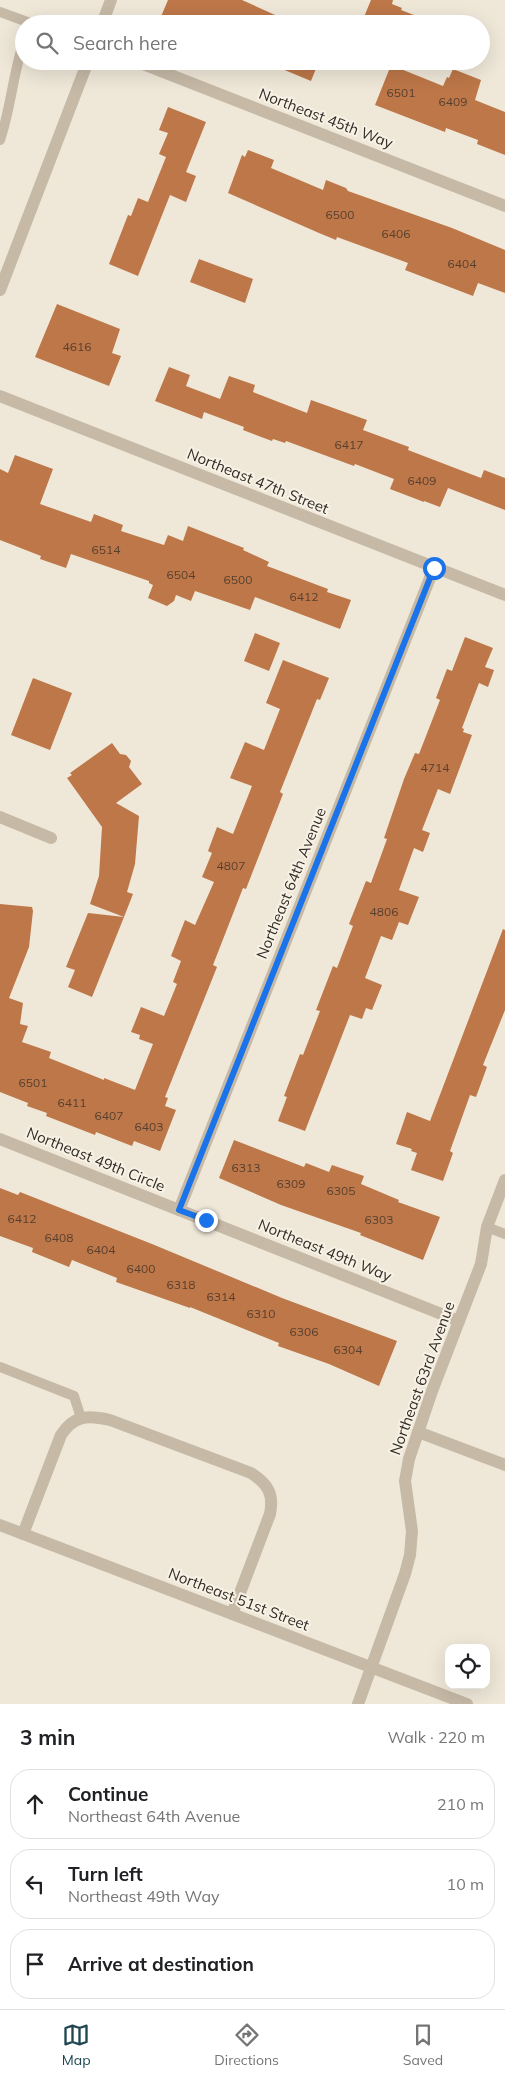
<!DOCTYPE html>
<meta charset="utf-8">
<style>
:root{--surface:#fff;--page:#f6f6f6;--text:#202124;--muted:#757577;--line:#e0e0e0;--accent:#1f4651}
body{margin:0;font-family:Mulish,sans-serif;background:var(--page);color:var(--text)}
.controls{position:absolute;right:15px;bottom:15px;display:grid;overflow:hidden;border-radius:10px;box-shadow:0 5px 20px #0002}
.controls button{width:45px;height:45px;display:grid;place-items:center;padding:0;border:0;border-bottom:1px solid var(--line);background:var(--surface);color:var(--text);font:25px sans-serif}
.stop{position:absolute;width:15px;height:15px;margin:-11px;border:4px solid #1a73e8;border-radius:50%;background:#fff}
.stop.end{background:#1a73e8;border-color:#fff;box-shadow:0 1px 5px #0008}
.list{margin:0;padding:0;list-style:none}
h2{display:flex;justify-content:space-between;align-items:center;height:65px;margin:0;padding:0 20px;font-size:21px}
h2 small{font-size:16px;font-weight:400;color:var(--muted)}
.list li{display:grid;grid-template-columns:32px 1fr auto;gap:15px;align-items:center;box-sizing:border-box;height:70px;margin:0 10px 10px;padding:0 10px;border:1px solid var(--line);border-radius:20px}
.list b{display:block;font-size:19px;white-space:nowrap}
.list p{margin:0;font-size:16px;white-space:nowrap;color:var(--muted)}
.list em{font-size:16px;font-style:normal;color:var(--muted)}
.icon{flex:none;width:28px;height:28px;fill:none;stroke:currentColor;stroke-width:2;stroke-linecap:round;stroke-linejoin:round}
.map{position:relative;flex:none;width:505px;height:1704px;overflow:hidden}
.search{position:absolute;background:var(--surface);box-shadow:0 5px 20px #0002;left:15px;right:15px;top:15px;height:55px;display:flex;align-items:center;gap:12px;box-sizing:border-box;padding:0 18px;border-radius:28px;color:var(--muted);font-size:19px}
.sheet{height:305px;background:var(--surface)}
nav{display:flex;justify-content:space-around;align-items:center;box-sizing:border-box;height:70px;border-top:1px solid var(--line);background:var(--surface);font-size:14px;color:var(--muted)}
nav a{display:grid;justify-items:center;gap:2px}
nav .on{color:var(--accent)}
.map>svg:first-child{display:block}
</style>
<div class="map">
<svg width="505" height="1704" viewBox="0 0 505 1704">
<rect width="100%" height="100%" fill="#efe8d9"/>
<!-- building -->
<g fill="#bd7748">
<path d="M168 0H242L295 24H171L160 19Z"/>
<path d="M371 0H393L392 4 402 8 401 10 432 22 431 24H361Z"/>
<path d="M263 61H319L311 81Z"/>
<path d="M391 65 443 86 447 77 449 78 453 69 481 80 475 100 505 112V155L477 144 478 140 446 128 445 132 375 105Z"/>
<path d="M168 107 206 122 186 172 196 176 186 202 170 195 138 276 109 264 128 215 131 216 138 198 148 202 166 157 159 154 168 133 159 130Z"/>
<path d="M248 150 274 160 271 168 323 190 326 180 346 188 348 191 452 228 505 250V293L478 283 473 296 405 270 408 263 337 237 336 240 319 233 228 193 242 155 245 157Z"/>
<path d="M199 259 253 279 245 303 190 282Z"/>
<path d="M57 304 120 329 112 353 121 356 109 386 35 357Z"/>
<path d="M169 367 190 375 186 386 220 399 229 376 255 385 253 392 307 413 311 400 367 420 363 430 409 447 408 450 481 478 484 470 505 478V510L448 488 440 507 424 501V502L390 489 394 479 355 464 354 466 286 441 285 443 273 439 272 441 243 430 244 427 204 412 202 419 155 401Z"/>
<path d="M15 455 53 469 40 504 91 522 94 514 123 525 121 531 164 545 168 535 183 541 188 526 244 548 243 550 269 562 267 566 328 589 327 592 351 600 340 629 255 597 250 610 195 591 191 601 176 595 174 601 167 606 148 598 153 585 149 583V581L71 554 66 568 40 559 41 556 0 540V469L8 473Z"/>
<path d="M255 633 280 643 269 671 244 661Z"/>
<path d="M465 637 493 648 485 667 494 670 488 687 479 683 462 728 464 729 463 732 472 735 450 794 438 789 422 830 430 833 423 852 414 848 399 890 419 897 408 925 399 922 392 940 381 936 365 978 382 985 372 1010 366 1008 362 1019 350 1015 305 1131 278 1121 287 1097 284 1096 300 1054 303 1055 320 1011 316 1010 333 966 337 968 353 926 349 924 366 881 371 883 387 839 384 838 404 779 415 753 419 754 440 700 436 698 447 669 452 671Z"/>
<path d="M283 660 329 678 320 700 317 699 280 792 283 794 246 889 243 888 213 965 217 967 165 1097 168 1098 165 1106 176 1110 160 1151 134 1141 132 1146 96 1132 95 1135 46 1116 47 1113 27 1106 28 1103 0 1092V904L32 907 33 911 29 947 9 998 23 1003 20 1024 28 1026 22 1042 51 1052 49 1058 104 1080V1078L135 1090 153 1044 139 1039 140 1035 131 1032 141 1007 164 1016 177 984 173 982 181 961 171 956 185 920 195 925 214 882 202 877 212 853 208 851 217 827 233 834 252 786 230 778 245 742 264 750 280 709 266 703Z"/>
<path d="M33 678 72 693 50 750 11 735Z"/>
<path d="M112 743 120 754 126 755 131 761 129 767 142 784 116 803 139 816 135 864 127 892 133 894 124 917 90 904 99 876 102 827 67 778 72 775 70 773Z"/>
<path d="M88 913 124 917 92 997 68 987 75 970 66 967Z"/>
<path d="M503 929 505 930V1010L483 1065 487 1067 476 1097 470 1095 450 1151 453 1153 443 1181 411 1170 417 1153 411 1151 412 1149 396 1144 407 1112 430 1121Z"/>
<path d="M234 1140 304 1167 306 1163 329 1172 332 1165 364 1176 361 1184 399 1200 398 1202 440 1217 423 1260 360 1235 361 1233 281 1205 219 1178Z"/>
<path d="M0 1188 18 1195 20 1192 152 1244 282 1298 397 1341 379 1386 329 1364 278 1346 279 1343 190 1307V1308L116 1282 117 1278 72 1260 69 1267 32 1252 33 1248 0 1236Z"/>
</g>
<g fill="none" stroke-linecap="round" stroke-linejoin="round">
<!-- service -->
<g stroke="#c6b9a6" stroke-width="10">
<path d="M0 12 33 24"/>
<path d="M0 140C11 108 13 73 24 41"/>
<path d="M487 1227 505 1234"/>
<path d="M0 1367 74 1396 81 1418"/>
</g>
<!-- minor -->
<g stroke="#c6b9a6" stroke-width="12">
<path d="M135 61 505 206"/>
<path d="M0 817 51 838"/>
<path d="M0 1139 459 1321"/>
<path d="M179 1210 434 568"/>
<path d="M418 1432 505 1465"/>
<path d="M0 1525 467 1704"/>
<path d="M23 1534 61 1435C74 1415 88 1415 110 1420L251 1473C268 1484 274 1494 270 1514L232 1614"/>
<path d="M358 1704 405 1574 410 1555 412 1531 405 1481 409 1459 432 1391 481 1264 487 1227 505 1180"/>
</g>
<!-- tertiary -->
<g stroke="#c6b9a6" stroke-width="12">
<path d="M102 24 111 0"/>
<path d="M0 290 88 61"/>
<path d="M0 396 505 595"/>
</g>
</g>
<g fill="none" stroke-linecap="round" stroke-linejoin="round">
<!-- route -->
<path stroke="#1a73e8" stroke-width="6" d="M206 1220 179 1210 434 568"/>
</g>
<g text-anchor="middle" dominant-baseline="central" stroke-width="4" stroke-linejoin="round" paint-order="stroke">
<!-- number labels -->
<g font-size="12" fill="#563f2e">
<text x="401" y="92">6501</text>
<text x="453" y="101">6409</text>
<text x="340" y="214">6500</text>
<text x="396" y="233">6406</text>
<text x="462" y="263">6404</text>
<text x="77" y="346">4616</text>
<text x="349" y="444">6417</text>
<text x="422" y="480">6409</text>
<text x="106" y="549">6514</text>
<text x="181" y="574">6504</text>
<text x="238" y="579">6500</text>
<text x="304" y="596">6412</text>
<text x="435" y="767">4714</text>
<text x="231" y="865">4807</text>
<text x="384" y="911">4806</text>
<text x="33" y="1082">6501</text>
<text x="72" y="1102">6411</text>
<text x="109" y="1115">6407</text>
<text x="149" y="1126">6403</text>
<text x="246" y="1167">6313</text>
<text x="291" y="1183">6309</text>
<text x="341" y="1190">6305</text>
<text x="22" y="1218">6412</text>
<text x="379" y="1219">6303</text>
<text x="59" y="1237">6408</text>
<text x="101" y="1249">6404</text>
<text x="141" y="1268">6400</text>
<text x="181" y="1284">6318</text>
<text x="221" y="1296">6314</text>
<text x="261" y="1313">6310</text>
<text x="304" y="1331">6306</text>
<text x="348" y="1349">6304</text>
</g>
<!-- street labels -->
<g font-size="15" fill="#332c26" stroke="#f7f2e5">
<text transform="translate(326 118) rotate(21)">Northeast 45th Way</text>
<text transform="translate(258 481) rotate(22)">Northeast 47th Street</text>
<text transform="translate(291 883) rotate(-68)">Northeast 64th Avenue</text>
<text transform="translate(96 1159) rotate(22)">Northeast 49th Circle</text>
<text transform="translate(325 1250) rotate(22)">Northeast 49th Way</text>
<text transform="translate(422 1378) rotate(-70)">Northeast 63rd Avenue</text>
<text transform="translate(239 1599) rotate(21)">Northeast 51st Street</text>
</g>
</g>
</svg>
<div class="controls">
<button><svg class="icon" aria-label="locate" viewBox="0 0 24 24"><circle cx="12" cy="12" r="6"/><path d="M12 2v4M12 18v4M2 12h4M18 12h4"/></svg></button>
</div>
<div class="stop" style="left:434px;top:568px"></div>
<div class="stop end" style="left:206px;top:1220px"></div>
<div class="search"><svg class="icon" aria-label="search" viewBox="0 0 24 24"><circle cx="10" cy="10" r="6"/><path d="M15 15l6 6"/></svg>Search here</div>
</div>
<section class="sheet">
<h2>3 min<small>Walk · 220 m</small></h2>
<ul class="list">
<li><svg class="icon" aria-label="ahead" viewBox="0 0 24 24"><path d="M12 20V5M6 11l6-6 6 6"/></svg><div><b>Continue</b><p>Northeast 64th Avenue</p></div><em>210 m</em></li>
<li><svg class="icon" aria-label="left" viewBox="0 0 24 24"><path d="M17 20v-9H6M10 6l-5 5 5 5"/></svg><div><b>Turn left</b><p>Northeast 49th Way</p></div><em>10 m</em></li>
<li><svg class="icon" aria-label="arrive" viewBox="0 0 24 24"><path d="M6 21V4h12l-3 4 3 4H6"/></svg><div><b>Arrive at destination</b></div></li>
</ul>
</section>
<nav>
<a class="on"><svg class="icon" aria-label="map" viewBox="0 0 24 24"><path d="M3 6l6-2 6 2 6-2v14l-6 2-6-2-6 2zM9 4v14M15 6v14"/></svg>Map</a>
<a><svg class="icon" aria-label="directions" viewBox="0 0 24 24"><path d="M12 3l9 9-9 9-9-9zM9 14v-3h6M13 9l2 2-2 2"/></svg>Directions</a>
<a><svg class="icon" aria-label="saved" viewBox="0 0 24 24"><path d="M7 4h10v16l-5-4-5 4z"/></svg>Saved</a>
</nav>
